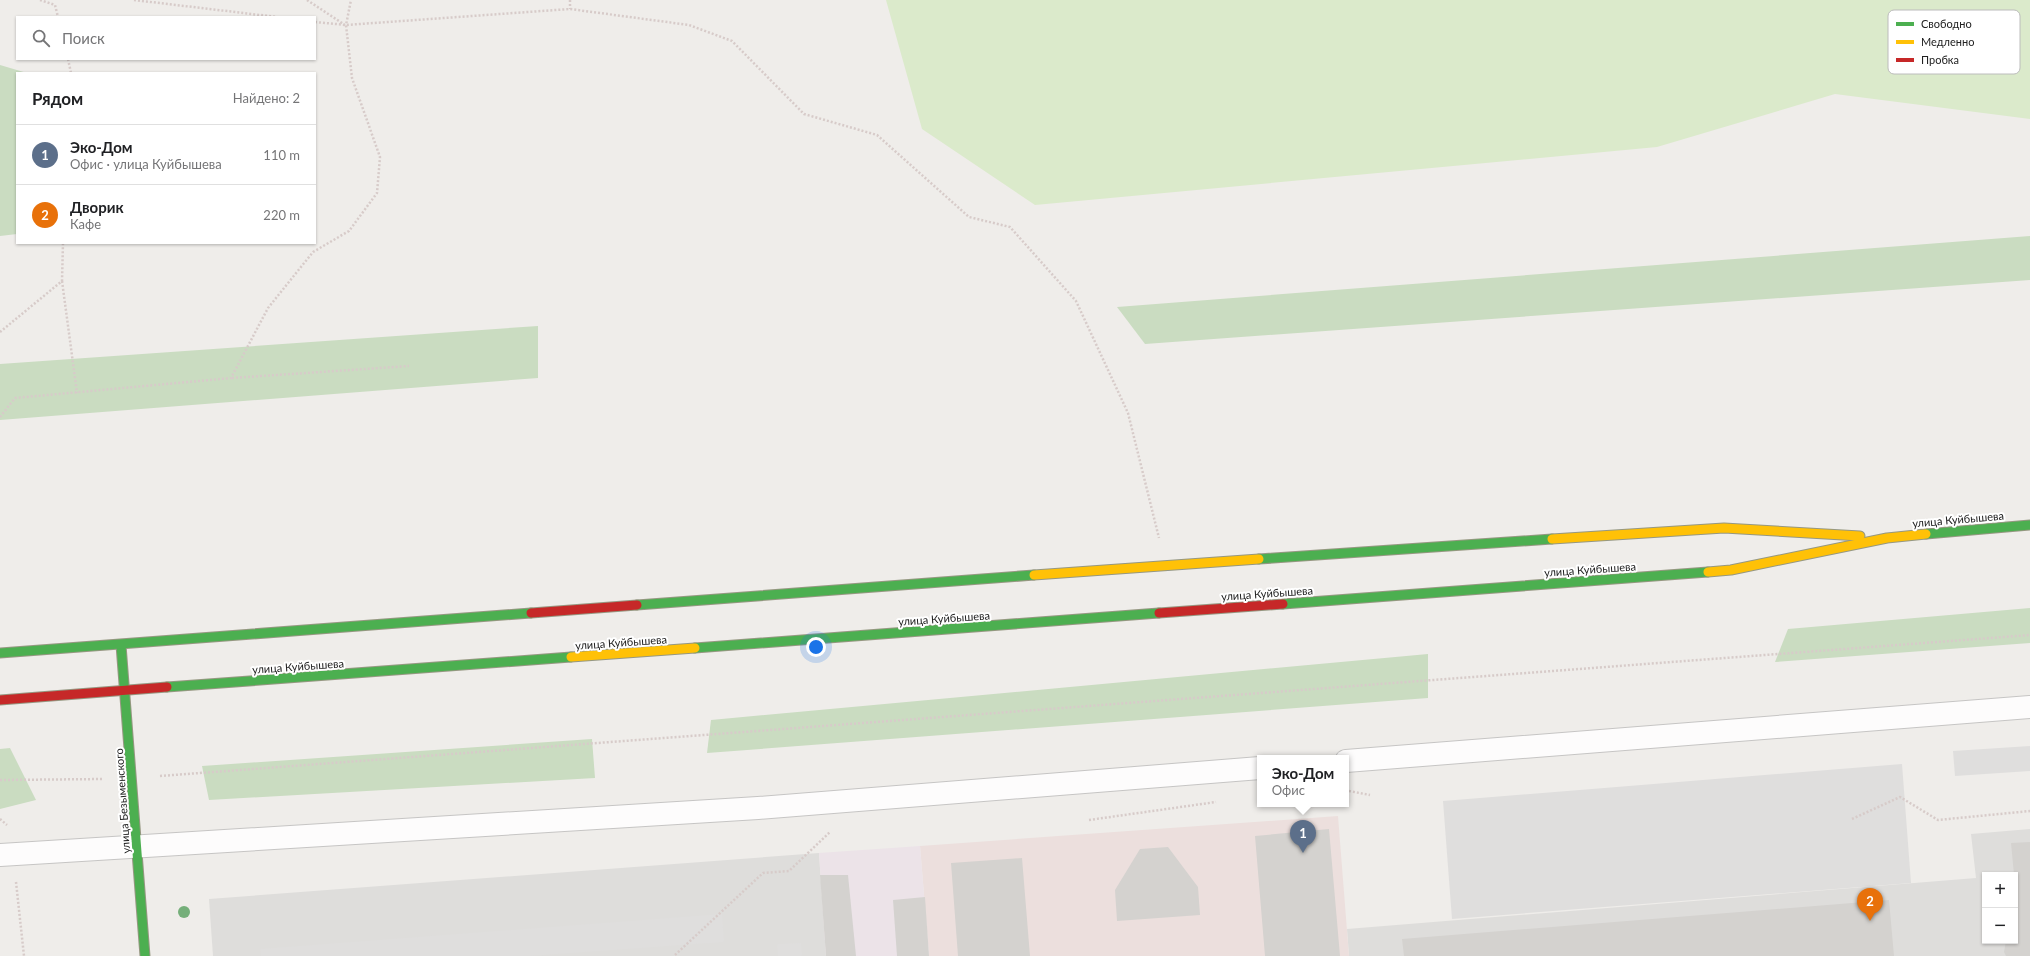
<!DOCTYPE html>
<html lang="ru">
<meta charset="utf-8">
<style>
:root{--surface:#fff;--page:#f6f6f6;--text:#202124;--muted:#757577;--line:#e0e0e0;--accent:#db2777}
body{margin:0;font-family:Lato,sans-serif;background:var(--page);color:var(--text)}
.controls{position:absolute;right:12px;bottom:12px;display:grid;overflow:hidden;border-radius:0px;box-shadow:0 1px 3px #0004}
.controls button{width:36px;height:36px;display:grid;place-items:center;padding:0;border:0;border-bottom:1px solid var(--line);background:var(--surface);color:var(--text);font:20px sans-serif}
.you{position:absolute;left:816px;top:647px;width:14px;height:14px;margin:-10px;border:3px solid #fff;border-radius:50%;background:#1a73e8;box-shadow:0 0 0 6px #1a73e833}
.badge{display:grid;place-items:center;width:26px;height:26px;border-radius:50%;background:var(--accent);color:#fff;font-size:13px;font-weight:700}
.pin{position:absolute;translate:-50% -33px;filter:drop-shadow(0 1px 2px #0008)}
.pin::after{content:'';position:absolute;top:21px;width:14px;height:12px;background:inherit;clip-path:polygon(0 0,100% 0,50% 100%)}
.popup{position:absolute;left:1257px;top:755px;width:92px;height:52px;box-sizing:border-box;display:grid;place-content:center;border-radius:0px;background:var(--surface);filter:drop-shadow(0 1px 3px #0005);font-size:13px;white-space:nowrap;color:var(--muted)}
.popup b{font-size:15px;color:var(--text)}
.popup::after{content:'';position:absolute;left:50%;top:100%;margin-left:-8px;border:8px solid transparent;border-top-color:var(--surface)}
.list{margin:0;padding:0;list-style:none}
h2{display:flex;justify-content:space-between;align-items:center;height:52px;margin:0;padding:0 16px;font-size:17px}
h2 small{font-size:13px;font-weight:400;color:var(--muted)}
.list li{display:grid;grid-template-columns:26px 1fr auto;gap:12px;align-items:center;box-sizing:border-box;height:60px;padding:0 16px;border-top:1px solid var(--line)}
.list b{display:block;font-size:15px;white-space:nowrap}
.list p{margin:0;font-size:13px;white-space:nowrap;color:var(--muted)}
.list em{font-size:13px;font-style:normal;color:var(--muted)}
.icon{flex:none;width:22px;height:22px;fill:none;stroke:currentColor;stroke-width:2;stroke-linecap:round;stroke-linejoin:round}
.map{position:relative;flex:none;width:2030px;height:956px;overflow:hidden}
.search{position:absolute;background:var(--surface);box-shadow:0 1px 3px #0004;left:16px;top:16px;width:300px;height:44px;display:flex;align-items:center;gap:10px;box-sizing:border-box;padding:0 14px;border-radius:0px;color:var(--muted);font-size:15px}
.panel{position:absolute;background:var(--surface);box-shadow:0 1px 3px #0004;left:16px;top:72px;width:300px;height:172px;border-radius:0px}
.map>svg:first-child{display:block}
</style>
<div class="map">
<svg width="2030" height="956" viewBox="0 0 2030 956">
<rect width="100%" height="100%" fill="#efedea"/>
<!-- residential -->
<g fill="#dedddb" fill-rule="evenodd">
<path d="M2030 829V956H1349L1347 929 1976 878 1971 834ZM1985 875H2015V941H1985Z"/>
<path d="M819 853 826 956H213L209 899Z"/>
</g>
<!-- commercial -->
<path fill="#ecdfdd" d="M1338 816 1349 956H929L920 846Z"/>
<!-- industrial -->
<path fill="#ece3e8" d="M920 846 929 956H826L819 853Z"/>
<!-- grass -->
<path fill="#dbeacb" d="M886 0H2030V119L1835 94 1657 147 1035 205 922 129Z"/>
<!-- forest -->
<g fill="#cadcc1">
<path d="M0 65 27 73H17V234L0 236Z"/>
<path d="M2030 236V280L1145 344 1117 307Z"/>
<path d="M538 326V378L0 420V364Z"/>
<path d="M2030 608V643L1775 662 1788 629Z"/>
<path d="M1428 654V698L707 753 711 720Z"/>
<path d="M592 739 595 778 209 800 202 766Z"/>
<path d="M10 748 36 800 0 809V749Z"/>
</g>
<!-- parking -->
<g fill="#dfdedd">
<path d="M2030 746V771L1955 776 1953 751Z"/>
<path d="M1902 764 1911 883 1452 919 1443 801Z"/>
<path d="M722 914 724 942 529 956H261L260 949Z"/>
<path d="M801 943 802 956H778L777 944Z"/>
</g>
<!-- building -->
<g fill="#d4d2cf">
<path d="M1329 829 1340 956H1265L1255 836Z"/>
<path d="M2030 842V956H2006L2004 952 2006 941H2015L2017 906 2011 843Z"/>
<path d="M1168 847 1198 887 1200 915 1117 921 1115 890 1140 849Z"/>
<path d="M1022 858 1030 956H958L951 863Z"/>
<path d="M820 875H848L856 956H826Z"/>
<path d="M925 897 929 956H897L893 900Z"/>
<path d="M1889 900 1894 956H1404L1402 939Z"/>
</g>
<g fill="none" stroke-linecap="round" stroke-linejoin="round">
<!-- street casing -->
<g stroke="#c6c5c4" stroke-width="24">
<g id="street">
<path d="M1346 761 2030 707"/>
<path d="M0 855 758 808 1260 768"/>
</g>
</g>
<!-- fast casing -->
<g stroke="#969882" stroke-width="11">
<g id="fast">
<path d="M1926 534 2030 525"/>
<path d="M1259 559 1552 539"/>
<path d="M1283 604 1708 572"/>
<path d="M637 605 1034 575"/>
<path d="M121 645 145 956"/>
<path d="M695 648 1159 613"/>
<path d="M0 653 531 613"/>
<path d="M167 687 571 657"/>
</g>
</g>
<!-- slow casing -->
<g stroke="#969882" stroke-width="11">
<g id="slow">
<path d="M1552 539 1724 528 1860 536"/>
<path d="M1708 572 1731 570 1887 538 1926 534"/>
<path d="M1034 575 1259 559"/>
<path d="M571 657 695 648"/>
</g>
</g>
<!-- jam casing -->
<g stroke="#969882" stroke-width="11">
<g id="jam">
<path d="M531 613 637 605"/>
<path d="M1159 613 1283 604"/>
<path d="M0 700 167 687"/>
</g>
</g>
<!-- path -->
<g stroke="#d7cbc9" stroke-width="2.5" stroke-dasharray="2 2" stroke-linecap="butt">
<path d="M40 0 55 5 58 17"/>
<path d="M134 0 277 17"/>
<path d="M307 0 345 25"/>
<path d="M570 0V9"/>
<path d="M315 22 346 25 570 9 689 25 732 41 804 114 877 135 969 217 1010 227 1076 301 1128 413 1159 538"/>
<path d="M68 59 71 73"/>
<path d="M62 281 77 393"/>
<path d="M0 332 62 281 63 243"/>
<path d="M232 378 409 366"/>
<path d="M0 417 15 398 231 378 268 308 313 252 349 231 377 193 380 157 352 78 346 25 351 0"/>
<path d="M160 776 2030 635"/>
<path d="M0 780 103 779"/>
<path d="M1349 791 1370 795"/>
<path d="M0 819 7 825"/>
<path d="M1852 819 1900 797 1938 820 2030 811"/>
<path d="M1089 820 1216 802"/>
<path d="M16 882 24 956"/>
<path d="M675 955 763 873 789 871 830 832"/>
</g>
<!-- street -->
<use href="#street" stroke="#fdfcfc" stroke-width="22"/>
<!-- fast -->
<use href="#fast" stroke="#4caf50" stroke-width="9"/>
<!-- slow -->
<use href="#slow" stroke="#ffc107" stroke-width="9"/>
<!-- jam -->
<use href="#jam" stroke="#c62828" stroke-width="9"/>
</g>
<!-- trees -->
<circle fill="#75af7a" cx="184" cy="912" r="6"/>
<g text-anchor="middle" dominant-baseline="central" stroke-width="4" stroke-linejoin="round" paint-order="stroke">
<!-- street labels -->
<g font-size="11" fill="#212121" stroke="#fff">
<text transform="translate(1958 519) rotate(-5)">улица Куйбышева</text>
<text transform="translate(1590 569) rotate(-4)">улица Куйбышева</text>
<text transform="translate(1267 593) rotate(-4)">улица Куйбышева</text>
<text transform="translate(944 618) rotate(-4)">улица Куйбышева</text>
<text transform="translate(621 642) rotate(-4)">улица Куйбышева</text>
<text transform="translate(298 666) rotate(-4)">улица Куйбышева</text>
<text transform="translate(122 801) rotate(-94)">улица Безыменского</text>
</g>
</g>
<!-- legend -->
<rect x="1888" y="10" width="132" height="64" rx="6" fill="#fff" stroke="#bcbcbc" stroke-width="1"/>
<rect x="1896" y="22" width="18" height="4" fill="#4caf50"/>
<rect x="1896" y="40" width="18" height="4" fill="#ffc107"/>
<rect x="1896" y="58" width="18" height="4" fill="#c62828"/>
<g font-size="11" fill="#212121">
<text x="1921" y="28">Свободно</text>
<text x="1921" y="46">Медленно</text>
<text x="1921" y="64">Пробка</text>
</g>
</svg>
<div class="controls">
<button>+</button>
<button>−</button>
</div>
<div class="you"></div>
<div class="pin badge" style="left:1303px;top:853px;background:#5c6f8a">1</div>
<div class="popup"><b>Эко-Дом</b>Офис</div>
<div class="pin badge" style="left:1870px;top:921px;background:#e8710a">2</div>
<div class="search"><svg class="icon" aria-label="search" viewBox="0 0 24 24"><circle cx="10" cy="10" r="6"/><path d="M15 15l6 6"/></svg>Поиск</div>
<section class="panel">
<h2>Рядом<small>Найдено: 2</small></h2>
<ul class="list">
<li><span class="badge" style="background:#5c6f8a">1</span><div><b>Эко-Дом</b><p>Офис · улица Куйбышева</p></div><em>110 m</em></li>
<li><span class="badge" style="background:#e8710a">2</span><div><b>Дворик</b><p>Кафе</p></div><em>220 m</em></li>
</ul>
</section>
</div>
